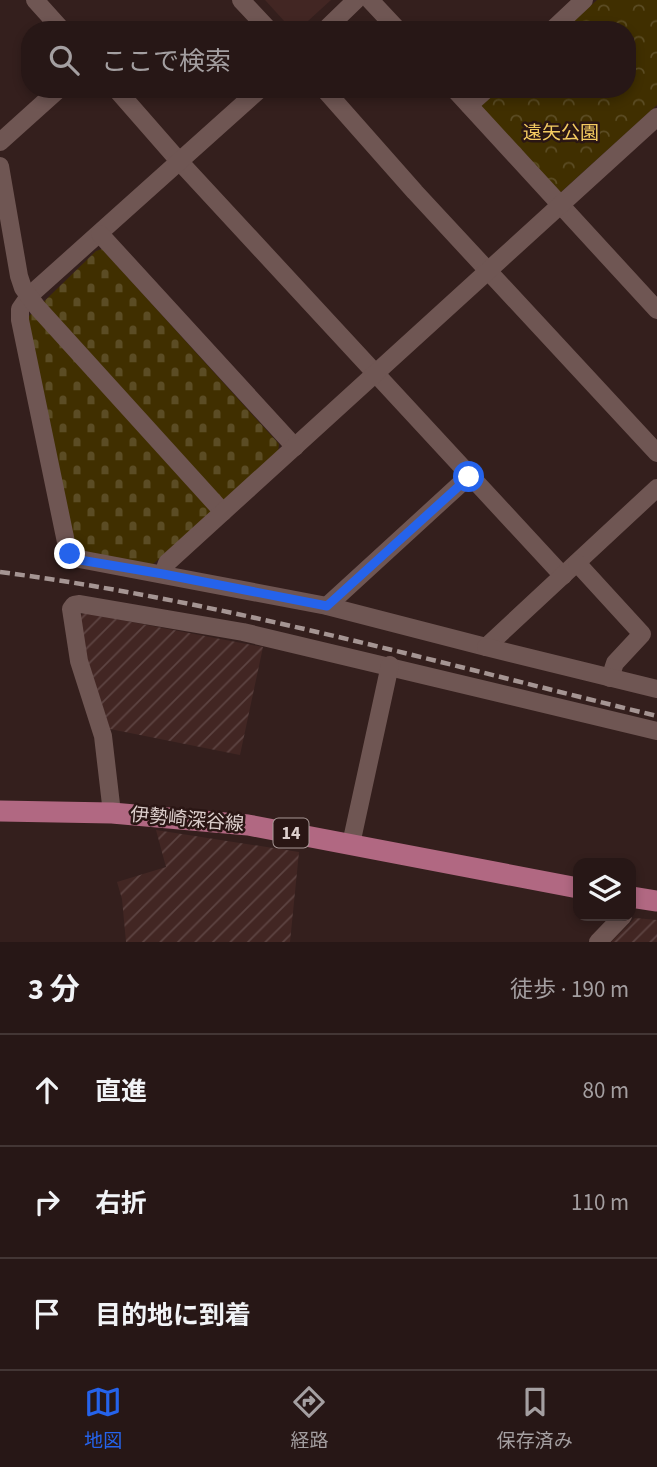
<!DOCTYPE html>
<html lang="ja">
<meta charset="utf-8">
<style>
:root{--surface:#271716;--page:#2f201f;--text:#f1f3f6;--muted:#a49fa1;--line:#433635;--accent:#2563eb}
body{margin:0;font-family:"Source Sans 3","Noto Sans JP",sans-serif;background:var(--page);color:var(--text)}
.controls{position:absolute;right:21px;bottom:21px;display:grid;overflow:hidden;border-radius:14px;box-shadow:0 4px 10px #0003}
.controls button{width:63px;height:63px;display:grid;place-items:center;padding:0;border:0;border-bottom:2px solid var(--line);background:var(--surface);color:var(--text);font:35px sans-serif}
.stop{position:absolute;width:21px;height:21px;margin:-16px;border:5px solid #2563eb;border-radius:50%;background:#fff}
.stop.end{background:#2563eb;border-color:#fff;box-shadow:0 2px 7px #0008}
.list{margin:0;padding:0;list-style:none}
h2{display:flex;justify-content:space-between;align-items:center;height:91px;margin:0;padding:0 28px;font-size:30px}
h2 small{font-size:23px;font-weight:400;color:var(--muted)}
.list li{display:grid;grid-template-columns:46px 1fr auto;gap:21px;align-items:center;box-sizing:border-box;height:112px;padding:0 28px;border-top:2px solid var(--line)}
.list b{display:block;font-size:26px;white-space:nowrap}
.list em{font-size:23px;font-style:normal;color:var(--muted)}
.icon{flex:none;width:38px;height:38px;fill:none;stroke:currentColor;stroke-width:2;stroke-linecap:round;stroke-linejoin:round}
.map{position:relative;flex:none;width:657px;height:942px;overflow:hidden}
.search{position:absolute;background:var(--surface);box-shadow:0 4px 10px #0003;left:21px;right:21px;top:21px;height:77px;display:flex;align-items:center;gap:18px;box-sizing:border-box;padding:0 24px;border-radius:28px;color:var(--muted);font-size:26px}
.sheet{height:427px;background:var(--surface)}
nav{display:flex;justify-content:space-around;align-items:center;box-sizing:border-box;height:98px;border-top:2px solid var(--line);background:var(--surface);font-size:19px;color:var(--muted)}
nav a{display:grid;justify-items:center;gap:4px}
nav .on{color:var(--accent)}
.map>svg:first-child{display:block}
</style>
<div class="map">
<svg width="657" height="942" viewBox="0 0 657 942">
<defs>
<pattern id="industrial-furrows" width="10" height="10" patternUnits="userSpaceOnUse" patternTransform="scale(1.75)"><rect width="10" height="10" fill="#422623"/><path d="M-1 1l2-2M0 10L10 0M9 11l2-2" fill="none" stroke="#5d4442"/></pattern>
<pattern id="forest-crowns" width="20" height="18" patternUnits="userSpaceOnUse" patternTransform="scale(1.75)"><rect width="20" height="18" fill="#402f00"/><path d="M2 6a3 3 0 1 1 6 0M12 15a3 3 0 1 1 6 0" fill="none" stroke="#5b4c24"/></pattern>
<pattern id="cemetery-stones" width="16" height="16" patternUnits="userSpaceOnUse" patternTransform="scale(1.75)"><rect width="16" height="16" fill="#402f00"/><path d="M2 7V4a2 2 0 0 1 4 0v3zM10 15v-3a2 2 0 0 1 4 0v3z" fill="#5b4c24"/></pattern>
</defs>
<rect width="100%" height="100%" fill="#341f1d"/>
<!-- built -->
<path fill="#422623" d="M265 0H331L308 21 285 22Z"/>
<!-- industrial -->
<g fill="url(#industrial-furrows)">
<path d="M84 613 263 647 240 755 110 729 87 658 79 617Z"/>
<path d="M156 830 299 852 290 942H126L122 899 117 882 166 867Z"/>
<path d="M635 918 657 920V942H611Z"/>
</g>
<!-- forest -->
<path fill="url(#forest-crowns)" d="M597 0H657V105L561 192 554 190 480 109 482 103 497 89H627V30H564Z"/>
<!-- cemetery -->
<path fill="url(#cemetery-stones)" d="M102 249 279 444 278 452 151 566 76 550 27 318 96 251Z"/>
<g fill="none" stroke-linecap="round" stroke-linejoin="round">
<!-- minor -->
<g stroke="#6f5653" stroke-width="18">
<path d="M35 0 62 30"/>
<path d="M241 0 269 30"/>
<path d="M370 0 398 30"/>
<path d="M325 30 356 0"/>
<path d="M552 30 584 0"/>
<path d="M116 89 179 161 563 576"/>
<path d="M260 89 29 296 20 309V320L67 547 74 558 327 606 486 647 657 488"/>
<path d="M324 89 415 192 657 453"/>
<path d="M454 89 657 310"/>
<path d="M469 105 487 89"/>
<path d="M0 142 59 89"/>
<path d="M0 166 19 276 23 288 37 307 223 512"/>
<path d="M100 234 295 447"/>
<path d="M577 563 642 634 615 663 610 678"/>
<path d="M163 574 167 563 657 117"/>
<path d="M327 606 469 476"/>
<path d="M486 647 657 689"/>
<path d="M112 813 103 736 79 661 71 609 74 605 80 604 243 632 657 731"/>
<path d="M351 844 390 665"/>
<path d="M598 942 623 916"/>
</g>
<!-- major -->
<g stroke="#b16882" stroke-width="21">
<path d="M0 811 112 813 248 825 578 888"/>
<path d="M631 897 657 901"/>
</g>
<!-- rail -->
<path stroke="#a59593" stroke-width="4.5" stroke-dasharray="10 5" stroke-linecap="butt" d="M0 572C222 601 439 663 657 716"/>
</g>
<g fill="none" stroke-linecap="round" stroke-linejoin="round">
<!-- route -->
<path stroke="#2563eb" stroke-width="9" d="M70 554 80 560 163 574 327 606 469 477"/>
</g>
<g text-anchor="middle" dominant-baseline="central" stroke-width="5" stroke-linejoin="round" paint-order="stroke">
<!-- shield labels -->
<rect fill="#2a1614" stroke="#a79795" stroke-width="2" x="273.5" y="818.5" width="35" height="29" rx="5"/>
<g font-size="18" font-weight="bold" fill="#dccecc">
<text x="291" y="833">14</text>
</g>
<!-- park labels -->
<g font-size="19" fill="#f4cb61" stroke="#2a1614">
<text x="561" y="133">遠矢公園</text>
</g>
<!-- street labels -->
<g font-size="19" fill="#dccecc" stroke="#2a1614">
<text transform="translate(187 820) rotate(5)">伊勢崎深谷線</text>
</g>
</g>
</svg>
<div class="controls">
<button><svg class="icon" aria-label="layers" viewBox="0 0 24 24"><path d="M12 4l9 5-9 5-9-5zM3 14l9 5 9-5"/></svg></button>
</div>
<div class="stop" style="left:469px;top:477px"></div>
<div class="stop end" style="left:70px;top:554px"></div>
<div class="search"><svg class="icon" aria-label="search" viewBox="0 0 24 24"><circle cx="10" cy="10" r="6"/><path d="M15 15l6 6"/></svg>ここで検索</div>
</div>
<section class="sheet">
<h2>3 分<small>徒歩 · 190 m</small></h2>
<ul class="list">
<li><svg class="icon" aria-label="ahead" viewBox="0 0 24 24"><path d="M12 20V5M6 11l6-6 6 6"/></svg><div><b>直進</b></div><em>80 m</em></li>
<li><svg class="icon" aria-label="right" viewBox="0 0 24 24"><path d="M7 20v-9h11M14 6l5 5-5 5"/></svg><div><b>右折</b></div><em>110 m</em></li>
<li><svg class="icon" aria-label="arrive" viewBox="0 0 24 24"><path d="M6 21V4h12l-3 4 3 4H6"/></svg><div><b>目的地に到着</b></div></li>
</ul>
</section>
<nav>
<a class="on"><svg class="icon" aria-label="map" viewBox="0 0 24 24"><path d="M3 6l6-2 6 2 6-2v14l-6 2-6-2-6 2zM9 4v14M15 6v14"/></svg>地図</a>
<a><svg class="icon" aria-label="directions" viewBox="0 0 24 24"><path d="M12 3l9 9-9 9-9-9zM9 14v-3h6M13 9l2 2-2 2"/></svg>経路</a>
<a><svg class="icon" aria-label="saved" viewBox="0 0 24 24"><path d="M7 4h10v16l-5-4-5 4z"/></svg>保存済み</a>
</nav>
